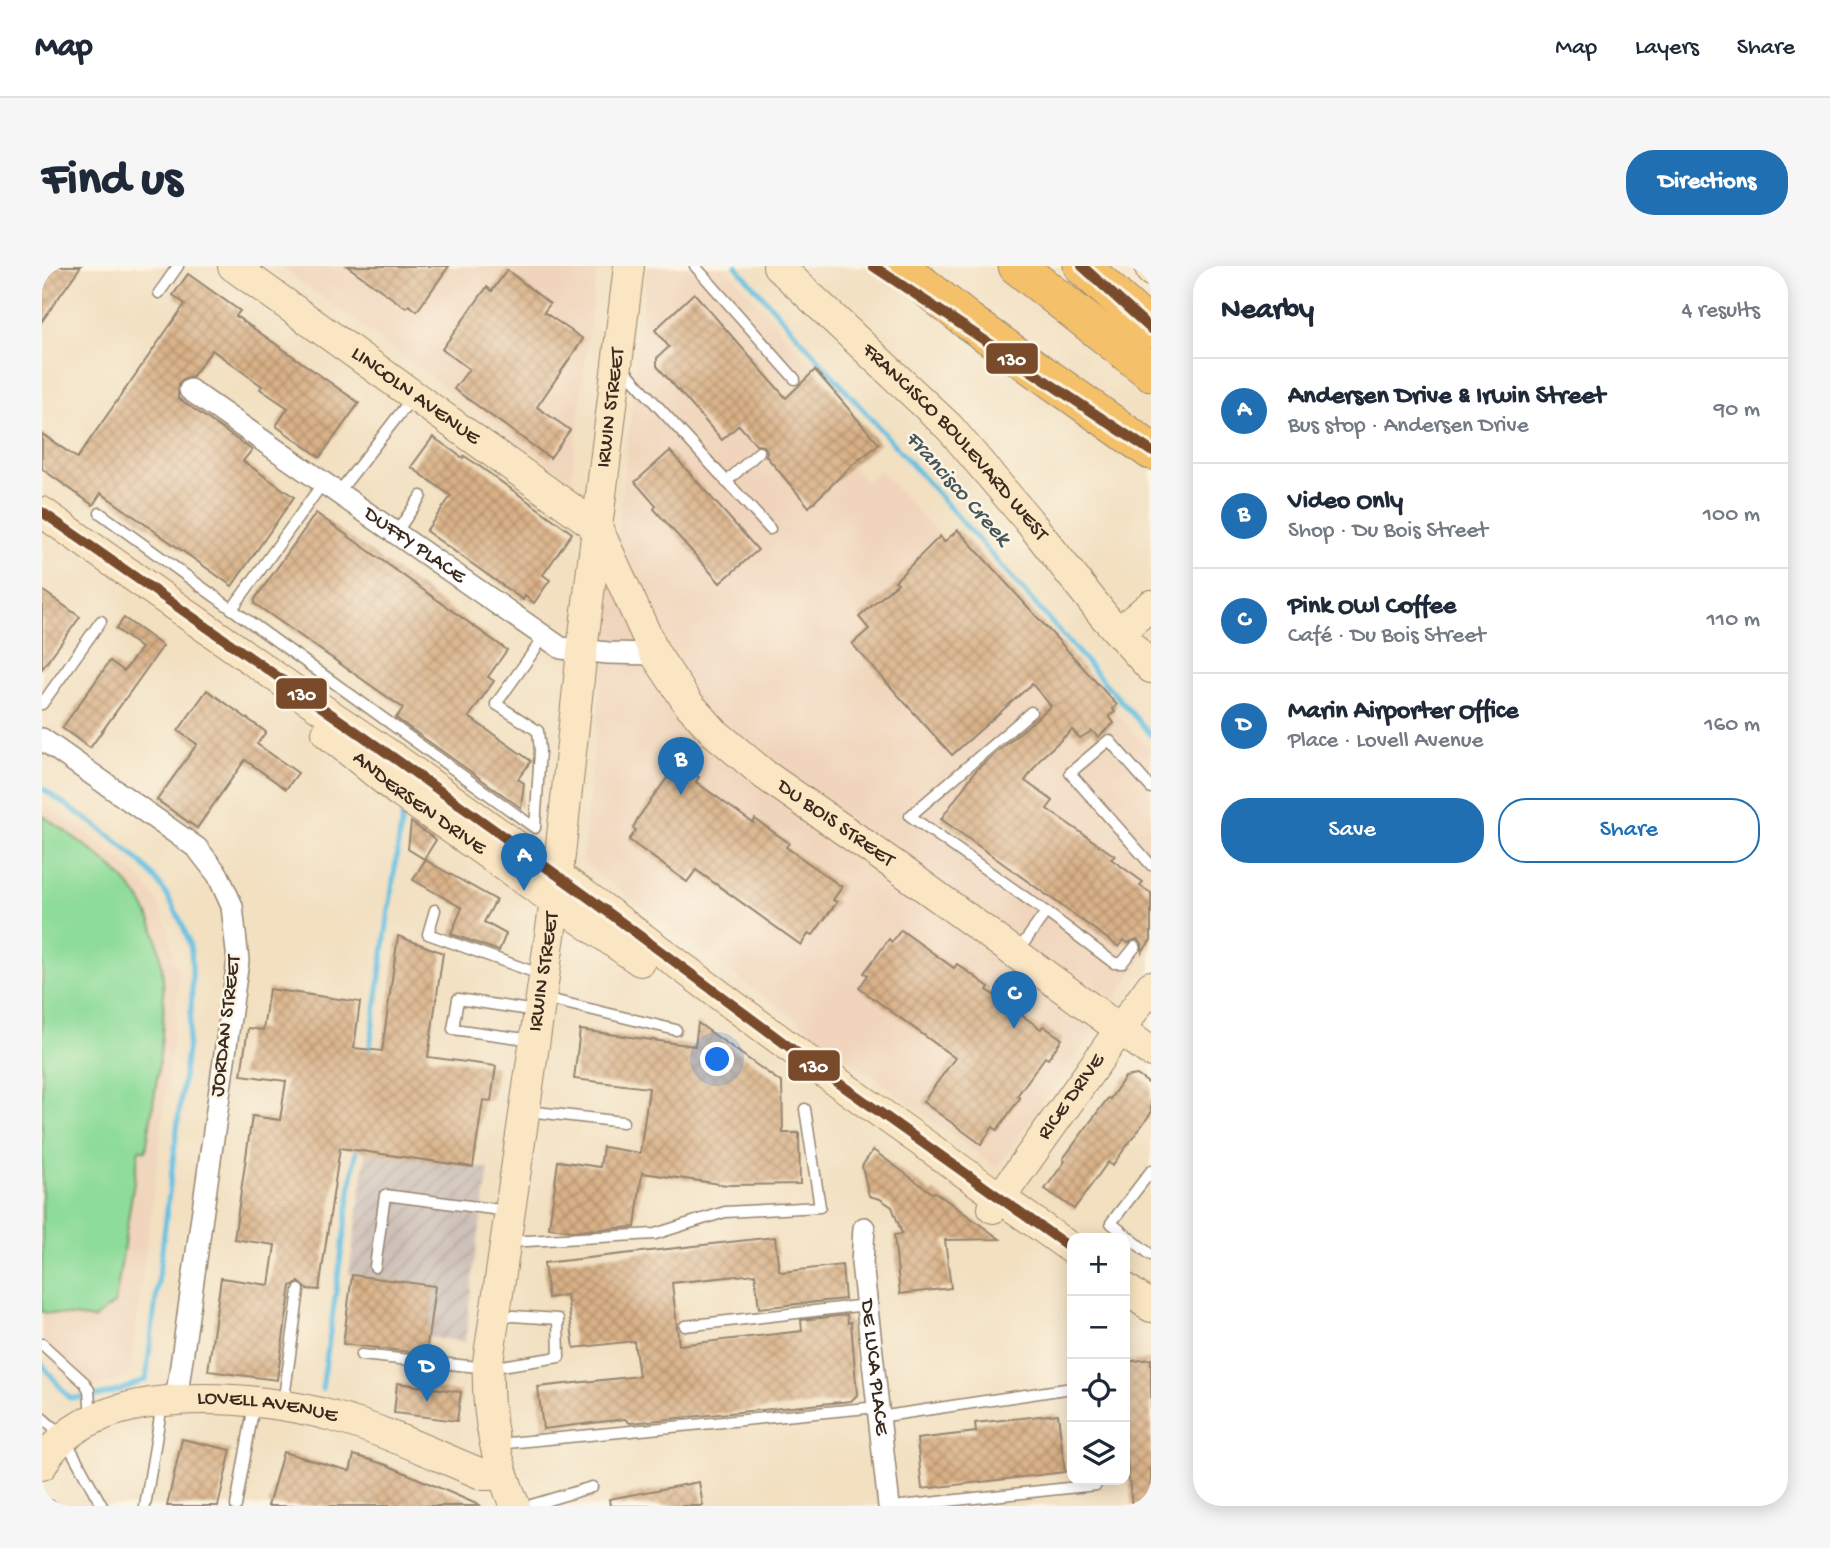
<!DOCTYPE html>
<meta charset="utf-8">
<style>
:root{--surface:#fff;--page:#f6f6f7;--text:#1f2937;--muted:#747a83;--line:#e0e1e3;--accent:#1f6fb2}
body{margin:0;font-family:"Gochi Hand",sans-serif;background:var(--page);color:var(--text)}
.controls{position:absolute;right:21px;bottom:21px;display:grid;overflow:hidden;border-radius:14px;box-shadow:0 4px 18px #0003}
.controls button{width:63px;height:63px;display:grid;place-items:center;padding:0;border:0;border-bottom:2px solid var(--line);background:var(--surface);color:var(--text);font:35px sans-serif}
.you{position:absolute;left:676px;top:794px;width:24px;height:24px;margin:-18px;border:5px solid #fff;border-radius:50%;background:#1a73e8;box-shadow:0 0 0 10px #1a73e833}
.badge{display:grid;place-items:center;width:46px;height:46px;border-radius:50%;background:var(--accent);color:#fff;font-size:23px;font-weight:700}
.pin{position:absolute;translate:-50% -58px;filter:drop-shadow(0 2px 4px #0008)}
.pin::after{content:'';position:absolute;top:37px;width:24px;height:21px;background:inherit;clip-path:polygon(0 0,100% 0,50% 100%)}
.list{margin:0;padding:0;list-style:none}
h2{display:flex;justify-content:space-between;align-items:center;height:91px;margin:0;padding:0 28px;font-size:30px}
h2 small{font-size:23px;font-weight:400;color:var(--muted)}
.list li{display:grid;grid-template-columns:46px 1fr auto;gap:21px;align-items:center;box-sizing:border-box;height:105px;padding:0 28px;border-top:2px solid var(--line)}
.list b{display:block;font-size:26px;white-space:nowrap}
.list p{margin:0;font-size:23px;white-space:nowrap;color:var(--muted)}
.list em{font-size:23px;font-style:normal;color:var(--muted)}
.actions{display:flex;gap:14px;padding:21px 28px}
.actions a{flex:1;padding:16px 0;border:2px solid var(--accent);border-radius:28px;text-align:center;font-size:24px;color:var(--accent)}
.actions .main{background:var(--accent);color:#fff}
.icon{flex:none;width:38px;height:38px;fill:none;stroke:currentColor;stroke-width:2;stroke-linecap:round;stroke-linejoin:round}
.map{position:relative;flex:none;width:1109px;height:1240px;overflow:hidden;border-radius:28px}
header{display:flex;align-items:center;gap:42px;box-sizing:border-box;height:98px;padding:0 35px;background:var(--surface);border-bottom:2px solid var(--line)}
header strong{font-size:33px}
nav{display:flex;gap:38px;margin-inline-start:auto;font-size:24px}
.intro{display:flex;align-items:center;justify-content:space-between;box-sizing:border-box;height:168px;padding:0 42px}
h1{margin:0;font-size:49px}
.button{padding:18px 32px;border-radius:28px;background:var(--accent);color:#fff;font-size:24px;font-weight:700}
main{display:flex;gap:42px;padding:0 42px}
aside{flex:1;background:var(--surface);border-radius:28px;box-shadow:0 4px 18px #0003}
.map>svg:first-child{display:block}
</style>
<header>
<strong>Map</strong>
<nav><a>Map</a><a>Layers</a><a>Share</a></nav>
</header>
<div class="intro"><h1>Find us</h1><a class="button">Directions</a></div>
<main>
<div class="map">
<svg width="1109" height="1240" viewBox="0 0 1109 1240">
<defs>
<pattern id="industrial-furrows" width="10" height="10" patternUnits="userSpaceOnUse" patternTransform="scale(1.75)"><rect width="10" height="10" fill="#cec1b9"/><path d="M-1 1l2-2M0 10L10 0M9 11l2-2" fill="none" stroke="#b2a69f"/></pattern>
<pattern id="building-cross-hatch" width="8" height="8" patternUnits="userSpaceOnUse" patternTransform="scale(1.75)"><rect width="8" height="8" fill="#d9b187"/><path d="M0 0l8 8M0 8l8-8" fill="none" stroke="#b1906e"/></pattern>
</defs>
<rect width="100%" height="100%" fill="#fcf5e5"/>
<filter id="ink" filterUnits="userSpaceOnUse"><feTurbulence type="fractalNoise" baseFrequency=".0143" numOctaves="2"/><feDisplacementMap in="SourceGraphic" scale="14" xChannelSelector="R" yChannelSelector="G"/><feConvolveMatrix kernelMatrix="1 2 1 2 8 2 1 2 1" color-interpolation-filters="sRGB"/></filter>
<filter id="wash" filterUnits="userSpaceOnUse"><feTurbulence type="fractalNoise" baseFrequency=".00686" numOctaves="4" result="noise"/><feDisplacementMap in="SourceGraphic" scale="28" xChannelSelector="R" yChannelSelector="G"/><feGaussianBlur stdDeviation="1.57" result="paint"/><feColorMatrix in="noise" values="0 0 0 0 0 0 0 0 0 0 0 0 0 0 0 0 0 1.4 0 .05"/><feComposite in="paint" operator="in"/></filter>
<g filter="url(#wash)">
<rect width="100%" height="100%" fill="#f2e0c1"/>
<!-- built -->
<g fill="#f0d5bc">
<path d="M238 0H555L529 214Z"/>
<path d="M605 0H683L837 178 810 200 824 215 838 204 902 275 916 264 1075 439 1071 443 1073 446 1109 485V681L955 902 540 596Z"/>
<path d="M0 537 60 578 97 611 116 637 127 663 136 711 134 749 88 1110 40 1125 0 1084Z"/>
</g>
<!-- industrial -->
<path fill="url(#industrial-furrows)" d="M324 886 447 903 432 998 423 1076 386 1071 392 1020 307 1008Z"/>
<!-- green -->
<path fill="#8edc9a" stroke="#64835c" stroke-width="2" d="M0 549C33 572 69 595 94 628 143 694 114 810 104 885L97 883 73 1037 52 1053 0 1046Z"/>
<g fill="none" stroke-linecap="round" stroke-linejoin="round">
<!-- stream -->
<g stroke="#64c0e2" stroke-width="5">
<path d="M694 0 1109 469"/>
<path d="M0 522C48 557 104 586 132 642 139 655 147 671 149 686 154 742 142 800 136 855 125 941 114 1027 104 1113 77 1126 56 1132 27 1132L0 1098"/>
<path d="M327 788 360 551"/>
<path d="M280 1123 315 877"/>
</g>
</g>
<g id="blocks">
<!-- building -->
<g fill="url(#building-cross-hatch)">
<path d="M0 0H39L0 55Z"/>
<path d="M305 0H407L375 45 367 39 364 42Z"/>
<path d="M465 4 508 38 502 46 541 73 495 141 528 164 508 192 412 123 427 103 400 83 445 21 450 25Z"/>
<path d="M146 8 198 45 194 50 317 137 278 191 234 160 246 142 218 123 220 120 170 84 150 111 143 112 137 117 136 132 210 184 201 195 252 231 190 320 59 227 51 239 0 203V168L35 192 143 38 131 29Z"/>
<path d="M652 27 744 132 773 104 837 178 809 200 767 241 724 190 725 185 722 180 714 179 697 159 680 174 615 100V92L627 81 613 64Z"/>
<path d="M391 171 421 192 422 190 433 197 530 267 501 309 508 314 492 337 483 330 481 334 384 265 409 230 369 201Z"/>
<path d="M628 185 716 284 678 317 612 243 614 240 593 216Z"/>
<path d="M274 247 465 384 446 411 452 415 427 451 489 495 476 513 482 517 479 542 354 452 361 442 213 338V333Z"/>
<path d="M916 264 1075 439 1071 443 1073 446 1067 450 1072 457 1056 471 1050 465 1038 472 1030 464 999 492 983 515 1011 535 1005 543 1073 590 1069 593 1101 616 1098 620 1109 627V674L1100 686V678L1095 673 1086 677 1082 674 1077 681 899 553 935 503 1009 440 990 418 910 489 810 378 827 363 817 351 856 317 853 315 898 270 902 276Z"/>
<path d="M0 324 38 351 0 403Z"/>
<path d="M82 352 121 380 48 482 20 462 68 395 82 405 99 382 74 363Z"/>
<path d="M165 424 224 466 215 478 256 507 244 523 203 494 155 562 115 534 155 478 136 465Z"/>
<path d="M636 497 657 511 654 516 711 557 713 553 747 577 744 581 800 621 791 634 795 636 771 669 767 667 759 679 654 604 645 616 587 574 594 564 591 562 596 552Z"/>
<path d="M369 556 394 574 382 593 366 583Z"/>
<path d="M383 594 454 634 442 656 464 668 457 685 409 668 420 642 371 614Z"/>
<path d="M859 664 912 702 915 698 947 721 945 724 999 763 1001 760 1020 773 1006 793 1003 791 975 830 978 832 955 864 951 861 939 878 881 836 913 792 817 722 826 709 822 707 847 673 850 676Z"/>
<path d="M356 670 401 687 386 791 454 800 449 835 441 834 431 901 298 882 277 1024 265 1023 257 1016 249 1020 235 1114 166 1105 179 1012 227 1019 233 979 192 973 210 850 238 854 244 815 199 809 206 762 221 764 227 723 318 736 312 782 340 785Z"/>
<path d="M656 757 740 817 741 867H757L758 918 685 919 600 907 593 961 531 965 507 962 516 895 558 901 561 881 598 887 607 822 532 813 538 764 653 780Z"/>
<path d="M1095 809 1109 819V847L1070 900 1066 896 1032 943 1003 923 1023 895 1021 893 1066 832 1068 833 1083 811Z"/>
<path d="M831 884 890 927 893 926 958 973 903 974 909 1022 858 1028 852 969 860 968 850 941 838 933 827 930 820 900Z"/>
<path d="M733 971 737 1004 740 1006 800 999 803 1033 717 1042 713 1008 630 1017 637 1079 760 1065 759 1054 805 1049 806 1057 809 1056 815 1129 809 1135 588 1157 583 1153 501 1163 496 1121 597 1110 592 1075 532 1082 525 1029 506 1032 502 997Z"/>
<path d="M310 1009 393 1020 384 1088 301 1078Z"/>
<path d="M1109 1093V1240H1090L1083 1176V1096Z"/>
<path d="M355 1117 419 1126 415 1155 352 1147Z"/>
<path d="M1016 1148 1023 1206 880 1223 875 1173 934 1166 933 1157Z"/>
<path d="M140 1173 189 1184 176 1240H125Z"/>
<path d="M241 1186 308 1205 312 1189 345 1199 439 1240H226Z"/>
<path d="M657 1216 661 1240H568L567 1233Z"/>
</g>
</g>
</g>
<g filter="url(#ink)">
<use href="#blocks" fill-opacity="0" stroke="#968570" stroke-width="2"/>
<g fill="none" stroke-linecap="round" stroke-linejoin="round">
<!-- lane casing -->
<g stroke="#968570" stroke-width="13">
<g id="lane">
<path d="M653 0 753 113"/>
<path d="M117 27 136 0"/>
<path d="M579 100 728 263"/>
<path d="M684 216 717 186"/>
<path d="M296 227 370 132"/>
<path d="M58 247 190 343 281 217"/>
<path d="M354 267 379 230"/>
<path d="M190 343 493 562 498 485 496 465 454 438 502 371"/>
<path d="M0 438 59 355"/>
<path d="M1109 522 1067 474 1028 507 1109 599"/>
<path d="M393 644 386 668 500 709"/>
<path d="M1004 646 1072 697H1080L1093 681"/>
<path d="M976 685 1004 646 868 550 989 446"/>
<path d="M502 732 634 764"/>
<path d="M491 774 411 763 416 733 494 745"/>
<path d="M486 845 581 856"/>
<path d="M1109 905 1069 957 1109 989"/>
<path d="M466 976 613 968 683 946 778 941 763 843"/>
<path d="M333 1001 343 929 466 945"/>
<path d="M643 1060 824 1039"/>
<path d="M0 1078 43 1117 47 1124 49 1153"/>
<path d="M319 1089 446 1102 517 1091 516 1053 456 1049"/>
<path d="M241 1139 257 1024"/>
<path d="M837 1151 1030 1122"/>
<path d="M0 1152 22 1171 60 1240"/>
<path d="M456 1178 836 1141"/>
<path d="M0 1239 9 1240"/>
<path d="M103 1240 120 1139"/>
<path d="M194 1240 212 1139"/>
<path d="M486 1240 550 1221"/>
<path d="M859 1240 1054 1219V1214"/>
</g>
</g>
<!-- street casing -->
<g stroke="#968570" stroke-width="24">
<g id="street">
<path id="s1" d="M148 124 519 382 566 387 613 388"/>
<path d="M0 473 155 582 176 609 190 640 196 695 134 1135"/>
<path id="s2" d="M822 962 820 997 847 1240"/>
</g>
</g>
<!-- secondary casing -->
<g stroke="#968570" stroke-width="32">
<g id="secondary">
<path id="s3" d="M191 0 555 261 613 388 646 437 672 466 723 509 855 601 1109 786"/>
<path id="s4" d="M736 0 908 162 986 254 1062 350 1109 402"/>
<path d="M1107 0 1109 5"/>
<path d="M0 246 255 426 355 494 547 632 777 803 1030 983"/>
<path d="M1077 366 1109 339"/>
<path id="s5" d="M285 467 357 526 598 695"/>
<path id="s6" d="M951 942 1109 720"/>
<path d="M1083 1022 1109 1041"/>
<path id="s7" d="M0 1199C45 1113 215 1128 293 1151 344 1165 393 1189 442 1209H460"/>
<path id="s8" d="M473 1240C453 1194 444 1146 446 1096L513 635 540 385 587 0"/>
</g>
</g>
<!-- highway casing -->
<g stroke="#968570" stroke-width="39">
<g id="highway">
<path d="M857 0 926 55 1109 185"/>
<path d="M975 0 1109 106"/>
<path d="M1040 0 1109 63"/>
</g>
</g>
<!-- lane -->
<use href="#lane" stroke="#fff" stroke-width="10"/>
<!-- street -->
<use href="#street" stroke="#fff" stroke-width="21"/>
<!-- secondary -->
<use href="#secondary" stroke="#fbe6c3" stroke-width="30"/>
<!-- highway -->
<use href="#highway" stroke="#f4c16a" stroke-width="37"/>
<!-- bus-1 casing -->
<g stroke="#fcf5e5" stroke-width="16">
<g id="bus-1">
<path d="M831 0 1109 185"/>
<path d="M1040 0 1109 63"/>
<path d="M0 246 355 494 547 632 777 803 1030 983"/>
</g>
</g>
<!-- bus-1 -->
<use href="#bus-1" stroke="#7a4b2a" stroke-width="10"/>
</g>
</g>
<g text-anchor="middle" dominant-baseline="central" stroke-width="5" stroke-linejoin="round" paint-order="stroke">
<!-- street labels -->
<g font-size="21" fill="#3b2a1e" stroke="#fcf5e5">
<text stroke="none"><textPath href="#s3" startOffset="224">LINCOLN AVENUE</textPath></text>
<text stroke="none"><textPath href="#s8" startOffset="1110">IRWIN STREET</textPath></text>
<text stroke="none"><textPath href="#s4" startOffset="250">FRANCISCO BOULEVARD WEST</textPath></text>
<text stroke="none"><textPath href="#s1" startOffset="273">DUFFY PLACE</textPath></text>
<text stroke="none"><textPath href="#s5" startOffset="116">ANDERSEN DRIVE</textPath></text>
<text stroke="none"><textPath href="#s3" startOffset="838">DU BOIS STREET</textPath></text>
<text stroke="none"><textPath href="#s8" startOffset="542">IRWIN STREET</textPath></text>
<text transform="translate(185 760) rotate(-83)">JORDAN STREET</text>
<text stroke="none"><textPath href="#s6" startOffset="136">RICE DRIVE</textPath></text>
<text stroke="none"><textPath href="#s2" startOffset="140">DE LUCA PLACE</textPath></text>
<text stroke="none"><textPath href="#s7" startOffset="247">LOVELL AVENUE</textPath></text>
</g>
<!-- water labels -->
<g font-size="23" font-style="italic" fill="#475759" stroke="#fcf5e5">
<text transform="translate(915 223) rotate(48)">Francisco Creek</text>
</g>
</g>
<g stroke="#fcf5e5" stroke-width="2.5">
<rect x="943" y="76" width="54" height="33" rx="7" fill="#7a4b2a"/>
<rect x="233" y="411" width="53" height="33" rx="7" fill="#7a4b2a"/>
<rect x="745" y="783" width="54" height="33" rx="7" fill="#7a4b2a"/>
</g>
<g font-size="19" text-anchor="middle" font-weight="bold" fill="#fff">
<text x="970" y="99">130</text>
<text x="260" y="434">130</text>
<text x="772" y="806">130</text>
</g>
</svg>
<div class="controls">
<button>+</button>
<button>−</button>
<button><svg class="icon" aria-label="locate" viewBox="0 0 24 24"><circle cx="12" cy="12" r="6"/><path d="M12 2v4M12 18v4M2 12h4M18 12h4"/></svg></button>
<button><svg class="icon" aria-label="layers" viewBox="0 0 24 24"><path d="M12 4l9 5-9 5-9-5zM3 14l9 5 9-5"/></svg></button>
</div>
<div class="you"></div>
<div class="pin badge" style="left:482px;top:625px">A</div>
<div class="pin badge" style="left:639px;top:529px">B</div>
<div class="pin badge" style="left:972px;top:763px">C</div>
<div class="pin badge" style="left:385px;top:1136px">D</div>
</div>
<aside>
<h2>Nearby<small>4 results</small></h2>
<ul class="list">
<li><span class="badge">A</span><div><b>Andersen Drive &amp; Irwin Street</b><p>Bus stop · Andersen Drive</p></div><em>90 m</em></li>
<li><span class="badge">B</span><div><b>Video Only</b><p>Shop · Du Bois Street</p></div><em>100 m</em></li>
<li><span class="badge">C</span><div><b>Pink Owl Coffee</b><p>Café · Du Bois Street</p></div><em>110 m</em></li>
<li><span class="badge">D</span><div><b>Marin Airporter Office</b><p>Place · Lovell Avenue</p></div><em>160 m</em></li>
</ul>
<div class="actions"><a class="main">Save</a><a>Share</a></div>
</aside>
</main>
